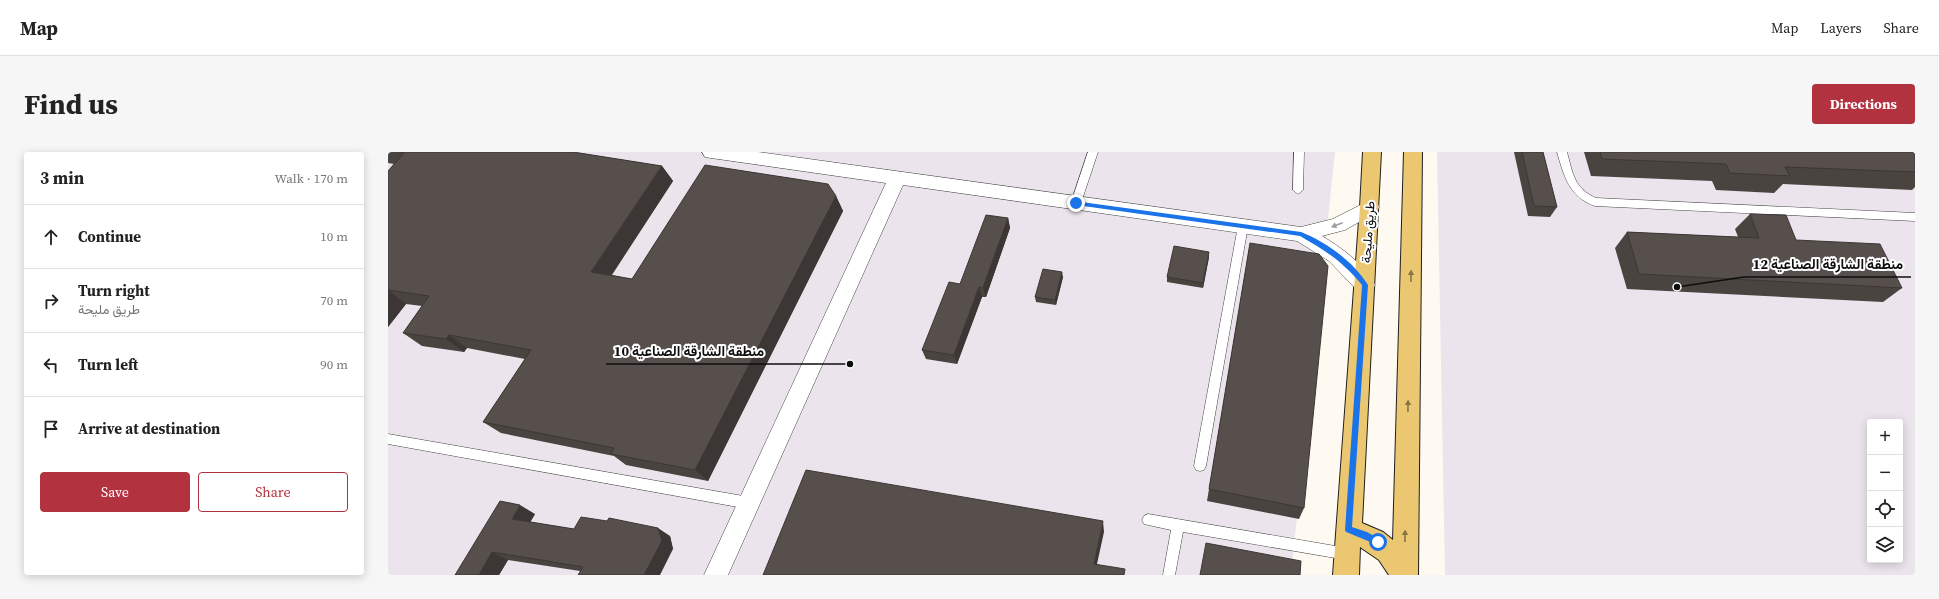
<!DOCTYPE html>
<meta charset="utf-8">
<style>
:root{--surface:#fff;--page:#f6f6f6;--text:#222;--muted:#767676;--line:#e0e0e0;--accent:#b33240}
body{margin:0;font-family:"Source Serif 4",Vazirmatn,serif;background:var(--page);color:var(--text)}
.controls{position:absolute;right:12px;bottom:12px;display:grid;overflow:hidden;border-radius:4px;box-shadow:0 2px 10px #0003}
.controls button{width:36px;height:36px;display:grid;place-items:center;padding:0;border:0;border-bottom:1px solid var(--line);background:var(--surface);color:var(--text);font:20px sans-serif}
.stop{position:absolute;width:12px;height:12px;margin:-9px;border:3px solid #1a73e8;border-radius:50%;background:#fff}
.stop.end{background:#1a73e8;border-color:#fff;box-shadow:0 1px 4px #0008}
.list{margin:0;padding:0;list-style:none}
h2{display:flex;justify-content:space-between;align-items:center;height:52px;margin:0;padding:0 16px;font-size:17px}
h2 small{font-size:13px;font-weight:400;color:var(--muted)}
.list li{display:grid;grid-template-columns:26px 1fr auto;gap:12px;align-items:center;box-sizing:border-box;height:64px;padding:0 16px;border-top:1px solid var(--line)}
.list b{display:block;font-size:15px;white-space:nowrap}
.list p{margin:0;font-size:13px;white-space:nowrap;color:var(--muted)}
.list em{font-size:13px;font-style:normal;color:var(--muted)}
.actions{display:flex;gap:8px;padding:12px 16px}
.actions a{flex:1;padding:9px 0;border:1px solid var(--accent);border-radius:4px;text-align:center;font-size:14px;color:var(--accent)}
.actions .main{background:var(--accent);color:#fff}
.icon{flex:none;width:22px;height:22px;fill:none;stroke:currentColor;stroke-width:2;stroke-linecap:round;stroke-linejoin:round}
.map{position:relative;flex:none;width:1527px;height:423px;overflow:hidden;border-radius:4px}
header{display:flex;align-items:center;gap:24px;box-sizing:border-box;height:56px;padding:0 20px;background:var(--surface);border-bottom:1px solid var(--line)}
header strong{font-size:19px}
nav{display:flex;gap:22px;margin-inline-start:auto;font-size:14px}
.intro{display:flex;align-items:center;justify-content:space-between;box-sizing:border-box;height:96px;padding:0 24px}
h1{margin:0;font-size:28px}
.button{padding:10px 18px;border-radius:4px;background:var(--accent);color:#fff;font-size:14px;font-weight:700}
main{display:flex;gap:24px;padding:0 24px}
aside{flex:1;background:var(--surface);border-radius:4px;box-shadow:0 2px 10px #0003}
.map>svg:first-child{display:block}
</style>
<header>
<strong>Map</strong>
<nav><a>Map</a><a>Layers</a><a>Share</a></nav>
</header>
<div class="intro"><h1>Find us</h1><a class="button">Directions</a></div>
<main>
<aside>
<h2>3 min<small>Walk · 170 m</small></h2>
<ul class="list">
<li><svg class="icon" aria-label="ahead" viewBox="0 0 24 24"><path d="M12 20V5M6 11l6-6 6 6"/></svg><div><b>Continue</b></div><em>10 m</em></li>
<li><svg class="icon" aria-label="right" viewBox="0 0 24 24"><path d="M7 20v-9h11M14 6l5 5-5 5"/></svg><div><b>Turn right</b><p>طريق مليحة</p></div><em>70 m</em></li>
<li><svg class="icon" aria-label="left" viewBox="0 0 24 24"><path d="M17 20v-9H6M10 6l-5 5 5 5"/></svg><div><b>Turn left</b></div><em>90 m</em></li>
<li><svg class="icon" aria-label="arrive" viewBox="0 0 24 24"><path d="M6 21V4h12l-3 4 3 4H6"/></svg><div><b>Arrive at destination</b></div></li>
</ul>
<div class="actions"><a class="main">Save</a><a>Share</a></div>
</aside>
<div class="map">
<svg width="1527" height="423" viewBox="0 0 1527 423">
<rect width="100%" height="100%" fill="#fefaf1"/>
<!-- industrial -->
<g fill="#ebe4ec" fill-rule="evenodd">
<path d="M0 0H947L903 423H0Z"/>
<path d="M1049 0H1527V423H1057ZM1482 270H1512V408H1482Z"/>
</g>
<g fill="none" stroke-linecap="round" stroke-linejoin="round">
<!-- service casing -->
<g stroke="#414141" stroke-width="1">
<g id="service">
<path d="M700 0H710L693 51 688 55 683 51Z"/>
<path d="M906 0H916L915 38 910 42 905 38Z"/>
<path d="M1169 0H1179C1185 22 1186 36 1208 46L1527 61V69L1207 54C1181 45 1176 24 1169 0Z"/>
<path d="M855 70 860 74 818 314 816 318 812 319 808 318 806 314 850 74Z"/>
<path d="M0 282 361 345 365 347 367 351 365 355 361 357 0 292Z"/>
<path d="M760 362 959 396 963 398 965 402 963 406 959 408 795 380 787 423H775L783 378 756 372 754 368 756 364Z"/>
</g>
</g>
<!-- minor casing -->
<g stroke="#414141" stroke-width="1">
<path id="minor" d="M314 0H370L913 75 945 67 982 48 989 50 991 55 989 60 957 78 934 84C954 96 976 112 987 133L984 139 977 141 970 139 941 109 909 89 515 33 340 423H316L498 31 323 6 317 5Z"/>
</g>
<!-- primary casing -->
<g stroke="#1f1f1f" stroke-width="2">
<path id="primary" d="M975 0H993L974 371 995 380 1005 388 1016 0H1034L1030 423H1001L991 408 972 395 971 423H945L972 55Z"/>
</g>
<!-- service -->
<use href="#service" fill="#fff" fill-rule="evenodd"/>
<!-- minor -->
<use href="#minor" fill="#fff" fill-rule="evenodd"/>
<!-- primary -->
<use href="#primary" fill="#ecc772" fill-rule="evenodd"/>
</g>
<!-- wall -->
<g fill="#4a4441">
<path d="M0 0H185L274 14 285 29 224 123 244 127 448 44 455 59 320 329 238 313 226 304 113 281 95 270 137 207 79 196 76 200 34 194 15 181 34 154 18 152 0 175V19L6 12 0 11Z"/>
<path d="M1126 0H1155L1169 55 1162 65 1140 64Z"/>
<path d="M1196 0H1527V35L1524 38 1395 32 1386 41 1328 38 1324 29 1203 24Z"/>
<path d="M1362 62 1408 88 1514 136 1495 150 1239 137 1227 96 1239 80 1350 85 1347 77Z"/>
<path d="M620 66 622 76 598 145H594L569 212 538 207 534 198Z"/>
<path d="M862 91 916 356 911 367 819 349Z"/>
<path d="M821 105 815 136 779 130V125Z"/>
<path d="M675 125 668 153 648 150 647 145Z"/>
<path d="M147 362 142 370 186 377 282 384 285 397 192 419 120 408 111 423H67Z"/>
</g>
<!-- shaded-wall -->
<g fill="#3c3735">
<path d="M274 14 285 29 216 134 203 120Z"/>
<path d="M448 44 455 59 320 329 307 318Z"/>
<path d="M620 66 622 76 598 145 595 136Z"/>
<path d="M821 100V105L815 136V131Z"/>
<path d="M674 120 675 125 668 153 667 148Z"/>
<path d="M591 135 594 145 569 212 566 203Z"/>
<path d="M0 138 18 152 0 175Z"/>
<path d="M61 183 79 196 76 200 58 187Z"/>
<path d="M132 353 147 362 139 376 124 367Z"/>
<path d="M715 369 716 380 707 421 706 412Z"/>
<path d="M270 376 282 384 285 397 272 423H256Z"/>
<path d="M104 400 120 408 111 423H91Z"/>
</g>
<!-- building -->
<g fill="#564f4c" stroke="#3c3735">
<path d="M11 0H185L274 14 203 120 244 127 317 13 440 32 448 44 307 318 223 302 226 296 95 270 143 198 61 183 58 187 15 181 41 144 0 138V19L16 1Z"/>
<path d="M1134 0H1155L1169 55 1146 54Z"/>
<path d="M1212 0H1527V20L1397 15 1402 24 1342 21 1338 12 1214 7Z"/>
<path d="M1362 62 1398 63 1408 88 1492 92 1514 136 1251 122 1239 80 1371 86Z"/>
<path d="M598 63 620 66 595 136 591 135 566 203 534 198 561 130 572 132Z"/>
<path d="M862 91 931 102 940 114 916 356 821 337Z"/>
<path d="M786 94 821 100 815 131 779 125Z"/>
<path d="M655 117 674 120 667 148 647 145Z"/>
<path d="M418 318 715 369 706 412 737 417 736 423H375Z"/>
<path d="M112 349 132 353 124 367 186 377 193 365 219 369 221 366 270 376 274 389 256 423H190L195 415 104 400 91 423H67Z"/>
<path d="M818 391 913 409 912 423H812Z"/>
</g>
<!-- one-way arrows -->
<defs><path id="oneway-solid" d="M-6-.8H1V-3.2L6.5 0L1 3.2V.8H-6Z"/></defs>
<use fill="#9f9f9f" href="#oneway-solid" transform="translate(949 73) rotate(159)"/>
<g fill="#887445">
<use href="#oneway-solid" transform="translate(1023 124) rotate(-89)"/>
<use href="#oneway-solid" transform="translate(1020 254) rotate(-89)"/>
<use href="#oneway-solid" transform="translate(1017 384) rotate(-89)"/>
</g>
<!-- route -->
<path fill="#1a73e8" d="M686 49 913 80C938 90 965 109 980 133L964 375 979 380 993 388V393C990 394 964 382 958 380L957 378 974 133C954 109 938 99 912 84L688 53 686 51Z"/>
<g text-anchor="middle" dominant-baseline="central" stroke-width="4" stroke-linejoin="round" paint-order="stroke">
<!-- street labels -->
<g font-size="13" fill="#0e0e0e" stroke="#fff">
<text transform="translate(980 80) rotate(-86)">طريق مليحة</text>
</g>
</g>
<!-- callouts -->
<path fill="none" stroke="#0e0e0e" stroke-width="1.5" d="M1289 135L1356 125H1523M462 212L385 212H218"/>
<g fill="#0e0e0e" stroke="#fff" stroke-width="1.5">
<circle cx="1289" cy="135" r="4"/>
<circle cx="462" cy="212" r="4"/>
</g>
<g font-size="14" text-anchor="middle" font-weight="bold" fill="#0e0e0e" stroke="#fff" stroke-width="4" stroke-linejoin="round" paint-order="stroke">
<text x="1440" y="117">منطقة الشارقة الصناعية 12</text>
<text x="301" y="204">منطقة الشارقة الصناعية 10</text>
</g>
</svg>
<div class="controls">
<button>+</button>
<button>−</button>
<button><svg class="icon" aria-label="locate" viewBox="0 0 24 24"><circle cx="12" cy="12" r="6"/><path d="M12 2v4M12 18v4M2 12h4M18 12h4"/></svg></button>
<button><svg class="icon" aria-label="layers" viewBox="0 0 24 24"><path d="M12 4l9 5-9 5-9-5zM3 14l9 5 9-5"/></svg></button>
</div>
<div class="stop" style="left:990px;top:390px"></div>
<div class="stop end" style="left:688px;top:51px"></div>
</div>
</main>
